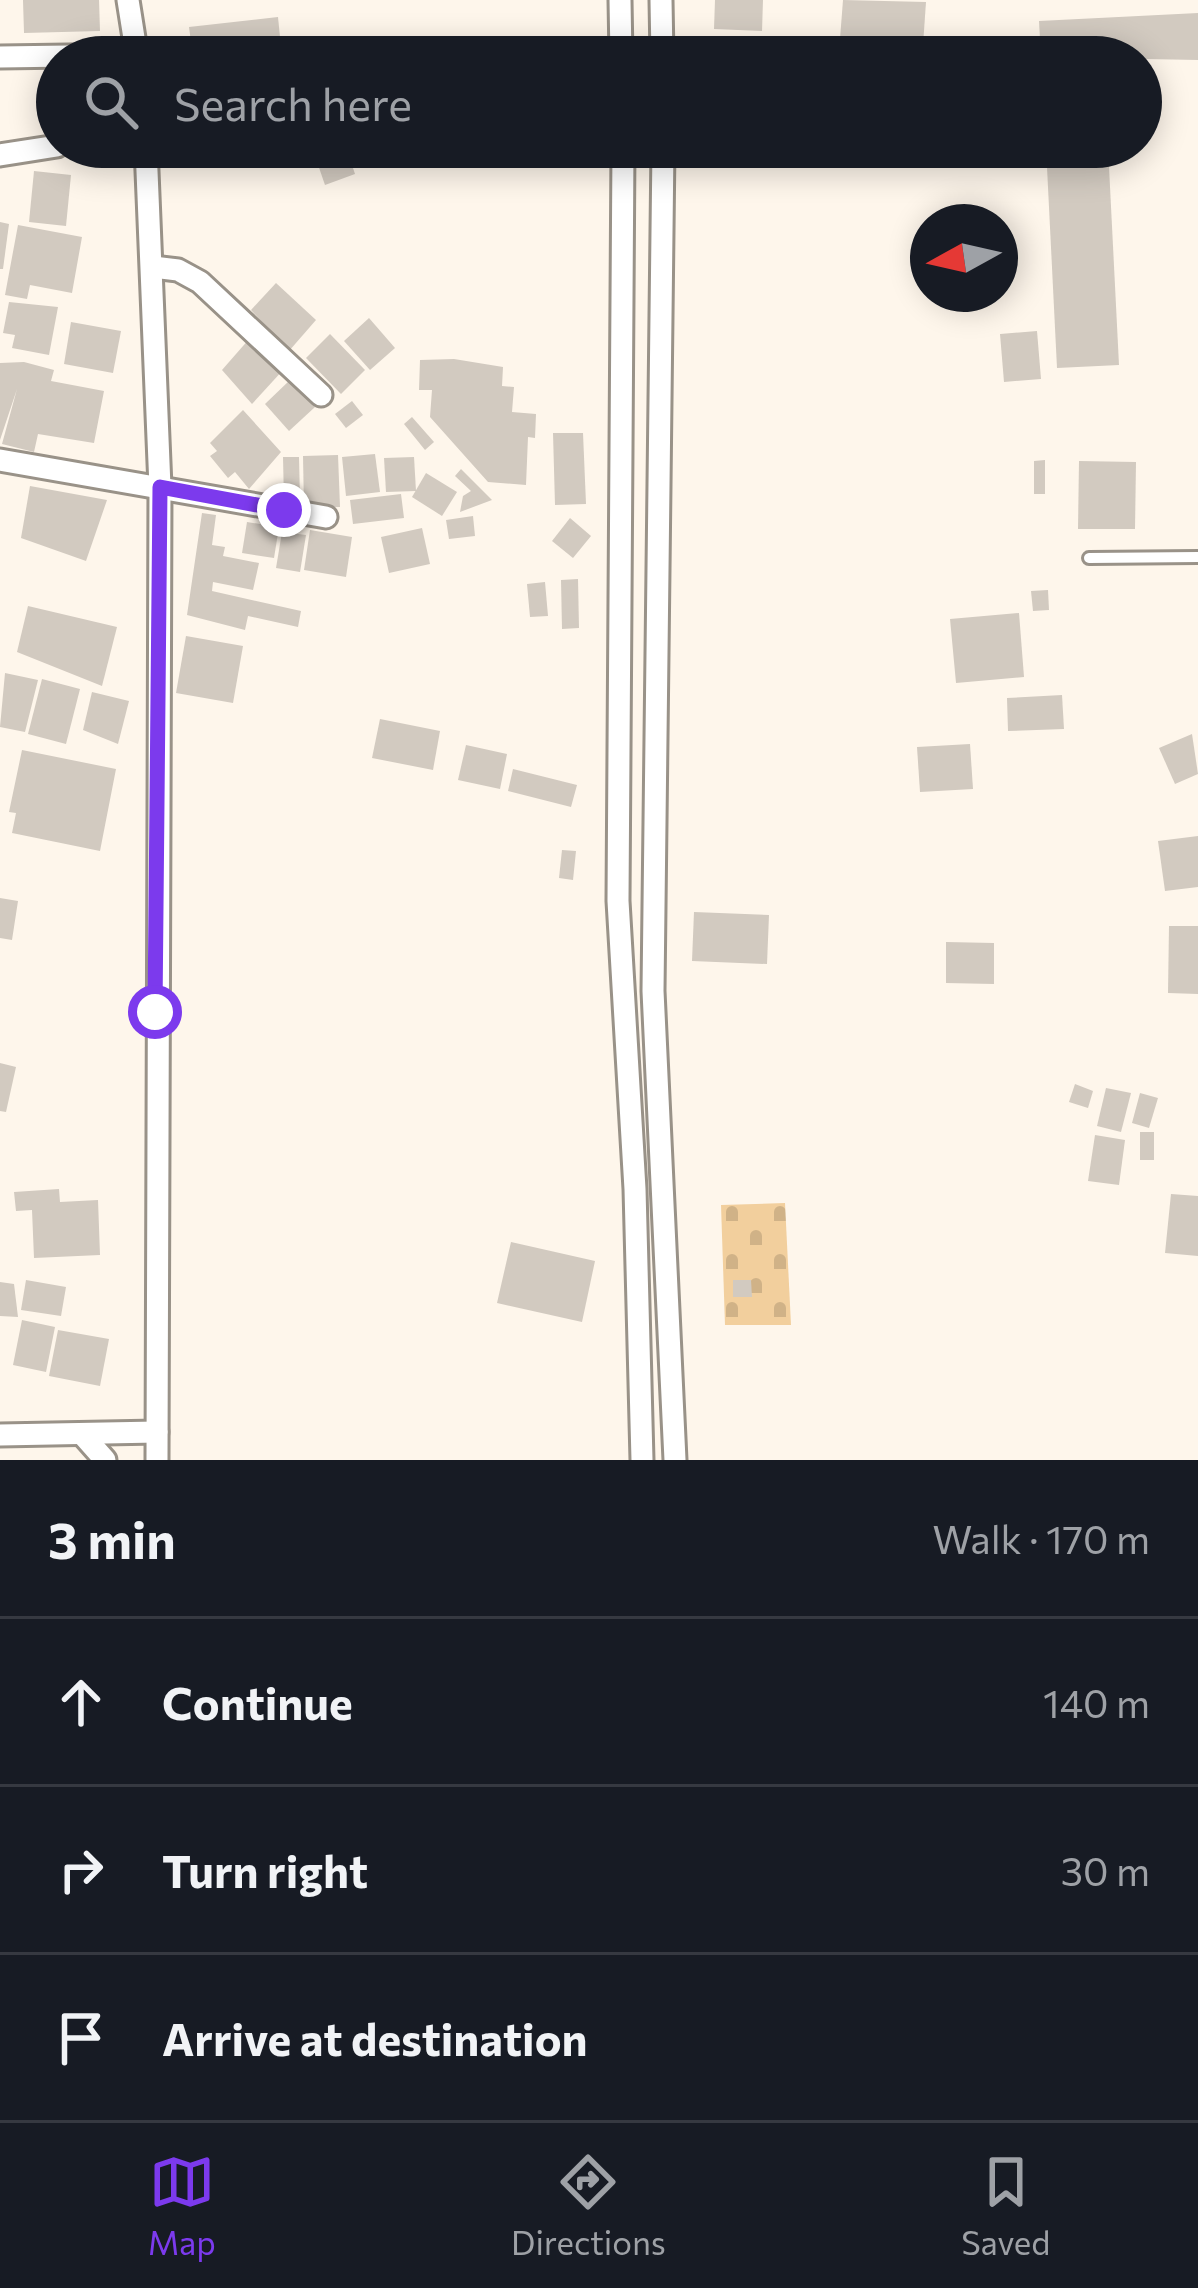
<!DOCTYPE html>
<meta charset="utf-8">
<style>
:root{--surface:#171b24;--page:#242831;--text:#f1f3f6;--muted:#9ea1a6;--line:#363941;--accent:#7c3aed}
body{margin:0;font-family:Commissioner,sans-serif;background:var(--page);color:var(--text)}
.compass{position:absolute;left:910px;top:204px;width:108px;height:108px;border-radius:50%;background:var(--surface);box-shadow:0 6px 30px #0003;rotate:262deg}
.stop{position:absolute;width:36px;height:36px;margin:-27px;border:9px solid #7c3aed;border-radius:50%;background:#fff}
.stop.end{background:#7c3aed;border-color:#fff;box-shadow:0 3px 12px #0008}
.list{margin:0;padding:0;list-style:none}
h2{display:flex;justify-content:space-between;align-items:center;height:156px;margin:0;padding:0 48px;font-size:51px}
h2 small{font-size:39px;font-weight:400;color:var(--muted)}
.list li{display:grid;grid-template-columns:78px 1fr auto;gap:36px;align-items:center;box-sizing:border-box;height:168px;padding:0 48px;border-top:3px solid var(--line)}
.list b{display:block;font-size:45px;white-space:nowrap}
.list em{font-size:39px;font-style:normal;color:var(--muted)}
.icon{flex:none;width:66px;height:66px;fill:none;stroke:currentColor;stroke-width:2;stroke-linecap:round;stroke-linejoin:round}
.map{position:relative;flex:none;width:1198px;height:1460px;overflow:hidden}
.search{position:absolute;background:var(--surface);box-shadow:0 6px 30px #0003;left:36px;right:36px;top:36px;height:132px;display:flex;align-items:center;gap:30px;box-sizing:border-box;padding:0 42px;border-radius:66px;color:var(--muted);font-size:45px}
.sheet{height:660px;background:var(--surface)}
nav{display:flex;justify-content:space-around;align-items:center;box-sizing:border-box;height:168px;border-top:3px solid var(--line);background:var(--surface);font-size:33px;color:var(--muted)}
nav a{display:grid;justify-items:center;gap:6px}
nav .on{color:var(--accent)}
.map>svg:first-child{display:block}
</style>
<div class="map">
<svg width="1198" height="1460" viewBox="0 0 1198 1460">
<defs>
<pattern id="cemetery-stones" width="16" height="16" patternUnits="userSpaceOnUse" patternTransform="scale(3)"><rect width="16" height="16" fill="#f2cf9d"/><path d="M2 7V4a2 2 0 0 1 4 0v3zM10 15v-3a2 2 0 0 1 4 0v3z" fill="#d0b287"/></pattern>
</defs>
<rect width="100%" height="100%" fill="#fef6eb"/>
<!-- cemetery -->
<path fill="url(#cemetery-stones)" d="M785 1203 791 1325H725L721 1205Z"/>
<!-- building -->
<g fill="#d2cac0">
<path d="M23 0H99L100 31 24 33Z"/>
<path d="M715 0H763L762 31 714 29Z"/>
<path d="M843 0 926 2 923 45 840 39Z"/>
<path d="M1198 13V60L1041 57 1039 21Z"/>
<path d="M278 17 282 57H193L189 27Z"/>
<path d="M346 147 355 174 325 185 315 156Z"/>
<path d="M1046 147H1108L1119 365 1057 368Z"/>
<path d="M34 171 71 175 66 226 29 222Z"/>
<path d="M0 222 9 224 3 269H0Z"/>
<path d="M18 225 82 237 72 293 30 285 27 299 5 295Z"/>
<path d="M276 283 316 320 289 351 251 310Z"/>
<path d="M9 302 58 307 49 355 12 348 15 335 3 333Z"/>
<path d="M369 318 395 348 370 370 344 341Z"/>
<path d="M71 322 121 331 113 373 64 364Z"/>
<path d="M1037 331 1041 379 1004 382 1000 334Z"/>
<path d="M330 334 365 370 341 394 306 358Z"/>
<path d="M250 338 284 369 252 404 222 370Z"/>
<path d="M454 359 503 367 502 386 514 387 512 412 536 414 535 438 528 437 526 485 488 482 430 417 432 390H419L420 360Z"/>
<path d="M24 362 54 370 51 381 104 391 94 443 38 434 34 452 2 444 17 389 0 440V363Z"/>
<path d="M290 380 315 407 289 431 265 404Z"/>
<path d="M352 401 363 415 346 428 335 414Z"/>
<path d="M243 410 281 452 249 489 235 472 228 478 210 456 217 451 210 443Z"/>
<path d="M412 417 434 442 425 450 404 424Z"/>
<path d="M553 433H583L586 504 555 505Z"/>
<path d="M375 454 380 492 346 496 342 457Z"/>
<path d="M338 455 340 507 304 508 303 456Z"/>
<path d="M283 457H299L300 500 284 501Z"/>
<path d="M414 457 416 491 386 492 384 458Z"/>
<path d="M1045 460V494H1034V461Z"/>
<path d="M1079 461 1136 462 1135 529H1078Z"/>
<path d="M461 469 492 500 460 512 463 496 471 491 455 476Z"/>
<path d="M426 473 457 492 442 516 412 497Z"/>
<path d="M30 486 107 500 86 561 21 538Z"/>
<path d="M401 494 404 518 353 524 350 500Z"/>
<path d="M202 513 216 515 212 545 225 547 223 556 259 563 253 590 213 582 212 591 301 611 298 627 248 616 245 630 187 615Z"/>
<path d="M473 516 475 536 449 539 446 520Z"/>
<path d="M570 518 591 536 573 558 552 541Z"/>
<path d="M247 522 279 527 274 558 242 553Z"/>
<path d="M422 528 430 564 389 573 381 537Z"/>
<path d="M310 530 352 537 346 577 304 570Z"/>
<path d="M282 532 306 535 300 572 276 568Z"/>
<path d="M578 579 579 628 562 629 561 580Z"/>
<path d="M545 582 548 616 530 617 527 584Z"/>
<path d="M1048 590 1049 610 1033 611 1031 591Z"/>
<path d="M28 606 117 627 102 686 17 652Z"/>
<path d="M1019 613 1024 677 956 683 950 619Z"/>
<path d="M186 636 243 646 233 703 176 693Z"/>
<path d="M5 673 38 680 25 732 0 727Z"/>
<path d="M42 679 80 689 66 744 28 734Z"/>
<path d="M92 692 129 701 118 744 83 730Z"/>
<path d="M1062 695 1064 729 1008 731 1007 698Z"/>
<path d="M380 719 440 731 433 770 372 758Z"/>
<path d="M1192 734 1198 774 1175 784 1159 748Z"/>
<path d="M970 744 973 789 920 792 917 747Z"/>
<path d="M466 745 507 754 500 789 458 780Z"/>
<path d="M22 750 116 769 100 851 12 833 16 813 9 812Z"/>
<path d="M513 769 577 785 571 807 508 791Z"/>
<path d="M1198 836V887L1165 891 1158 841Z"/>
<path d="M562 850 576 851 573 880 559 878Z"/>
<path d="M0 898 18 901 12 940 0 938Z"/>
<path d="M694 912 769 915 767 964 692 961Z"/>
<path d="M1169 926H1198V994L1168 993Z"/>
<path d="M946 942 994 943V984L946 983Z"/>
<path d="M0 1063 16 1067 6 1112 0 1111Z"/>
<path d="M1075 1084 1093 1091 1088 1108 1069 1102Z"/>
<path d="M1106 1088 1131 1093 1121 1132 1097 1126Z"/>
<path d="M1140 1093 1158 1098 1149 1128 1132 1123Z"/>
<rect x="1140" y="1132" width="14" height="28"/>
<path d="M1095 1135 1125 1140 1119 1185 1088 1181Z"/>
<path d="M59 1189 60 1202 98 1200 100 1255 34 1258 32 1210 16 1211 14 1192Z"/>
<path d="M1171 1194 1198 1196V1256L1165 1253Z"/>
<path d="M511 1242 595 1261 582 1322 497 1303Z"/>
<path d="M26 1280 66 1287 61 1316 21 1310Z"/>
<path d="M733 1280H751L752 1297H733Z"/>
<path d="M0 1282 14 1284 18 1317 0 1316Z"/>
<path d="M22 1320 55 1327 46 1372 13 1365Z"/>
<path d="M58 1330 109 1339 100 1386 49 1376Z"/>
</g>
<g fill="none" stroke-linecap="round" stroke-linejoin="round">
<!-- service casing -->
<g stroke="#999288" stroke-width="16">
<path id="service" d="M1089 558 1198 557"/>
</g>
<!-- minor casing -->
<g stroke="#999288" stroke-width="27">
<g id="minor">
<path d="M128 0 137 57"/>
<path d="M620 0 621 57"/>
<path d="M661 0 662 57"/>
<path d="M0 57 137 55"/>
<path d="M146 147 160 487 157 1460"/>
<path d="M623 147 618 901 635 1189 642 1460"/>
<path d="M663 147 653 991 675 1460"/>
<path d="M0 155 57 146"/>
<path d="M153 267 178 270 200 282 321 395"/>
<path d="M0 460 326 517"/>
<path d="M82 1434 105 1460"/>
<path d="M0 1435 157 1432"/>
</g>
</g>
<!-- service -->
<use href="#service" stroke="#fff" stroke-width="10"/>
<!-- minor -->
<use href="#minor" stroke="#fff" stroke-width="21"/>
</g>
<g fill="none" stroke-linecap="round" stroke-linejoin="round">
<!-- route -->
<path stroke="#7c3aed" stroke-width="15" d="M155 1012 160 487 284 510"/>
</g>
</svg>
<svg class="compass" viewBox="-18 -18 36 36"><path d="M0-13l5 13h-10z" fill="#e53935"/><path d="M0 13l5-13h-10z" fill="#9ea1a6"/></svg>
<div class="stop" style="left:155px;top:1012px"></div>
<div class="stop end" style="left:284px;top:510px"></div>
<div class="search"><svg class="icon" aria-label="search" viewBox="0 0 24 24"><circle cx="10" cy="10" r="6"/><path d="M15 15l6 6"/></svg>Search here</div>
</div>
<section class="sheet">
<h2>3 min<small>Walk · 170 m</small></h2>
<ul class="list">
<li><svg class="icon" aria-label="ahead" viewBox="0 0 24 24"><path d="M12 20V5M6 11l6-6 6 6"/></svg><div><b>Continue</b></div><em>140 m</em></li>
<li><svg class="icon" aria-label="right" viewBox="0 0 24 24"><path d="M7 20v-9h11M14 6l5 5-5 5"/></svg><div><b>Turn right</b></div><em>30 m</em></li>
<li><svg class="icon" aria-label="arrive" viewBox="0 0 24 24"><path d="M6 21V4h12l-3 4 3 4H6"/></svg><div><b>Arrive at destination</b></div></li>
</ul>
</section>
<nav>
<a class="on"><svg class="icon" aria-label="map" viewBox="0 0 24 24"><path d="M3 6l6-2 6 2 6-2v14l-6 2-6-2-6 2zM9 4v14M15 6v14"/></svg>Map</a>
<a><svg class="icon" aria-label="directions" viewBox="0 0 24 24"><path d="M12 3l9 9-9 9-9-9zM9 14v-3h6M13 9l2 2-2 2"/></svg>Directions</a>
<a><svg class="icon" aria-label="saved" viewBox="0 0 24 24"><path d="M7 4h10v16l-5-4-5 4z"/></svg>Saved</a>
</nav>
